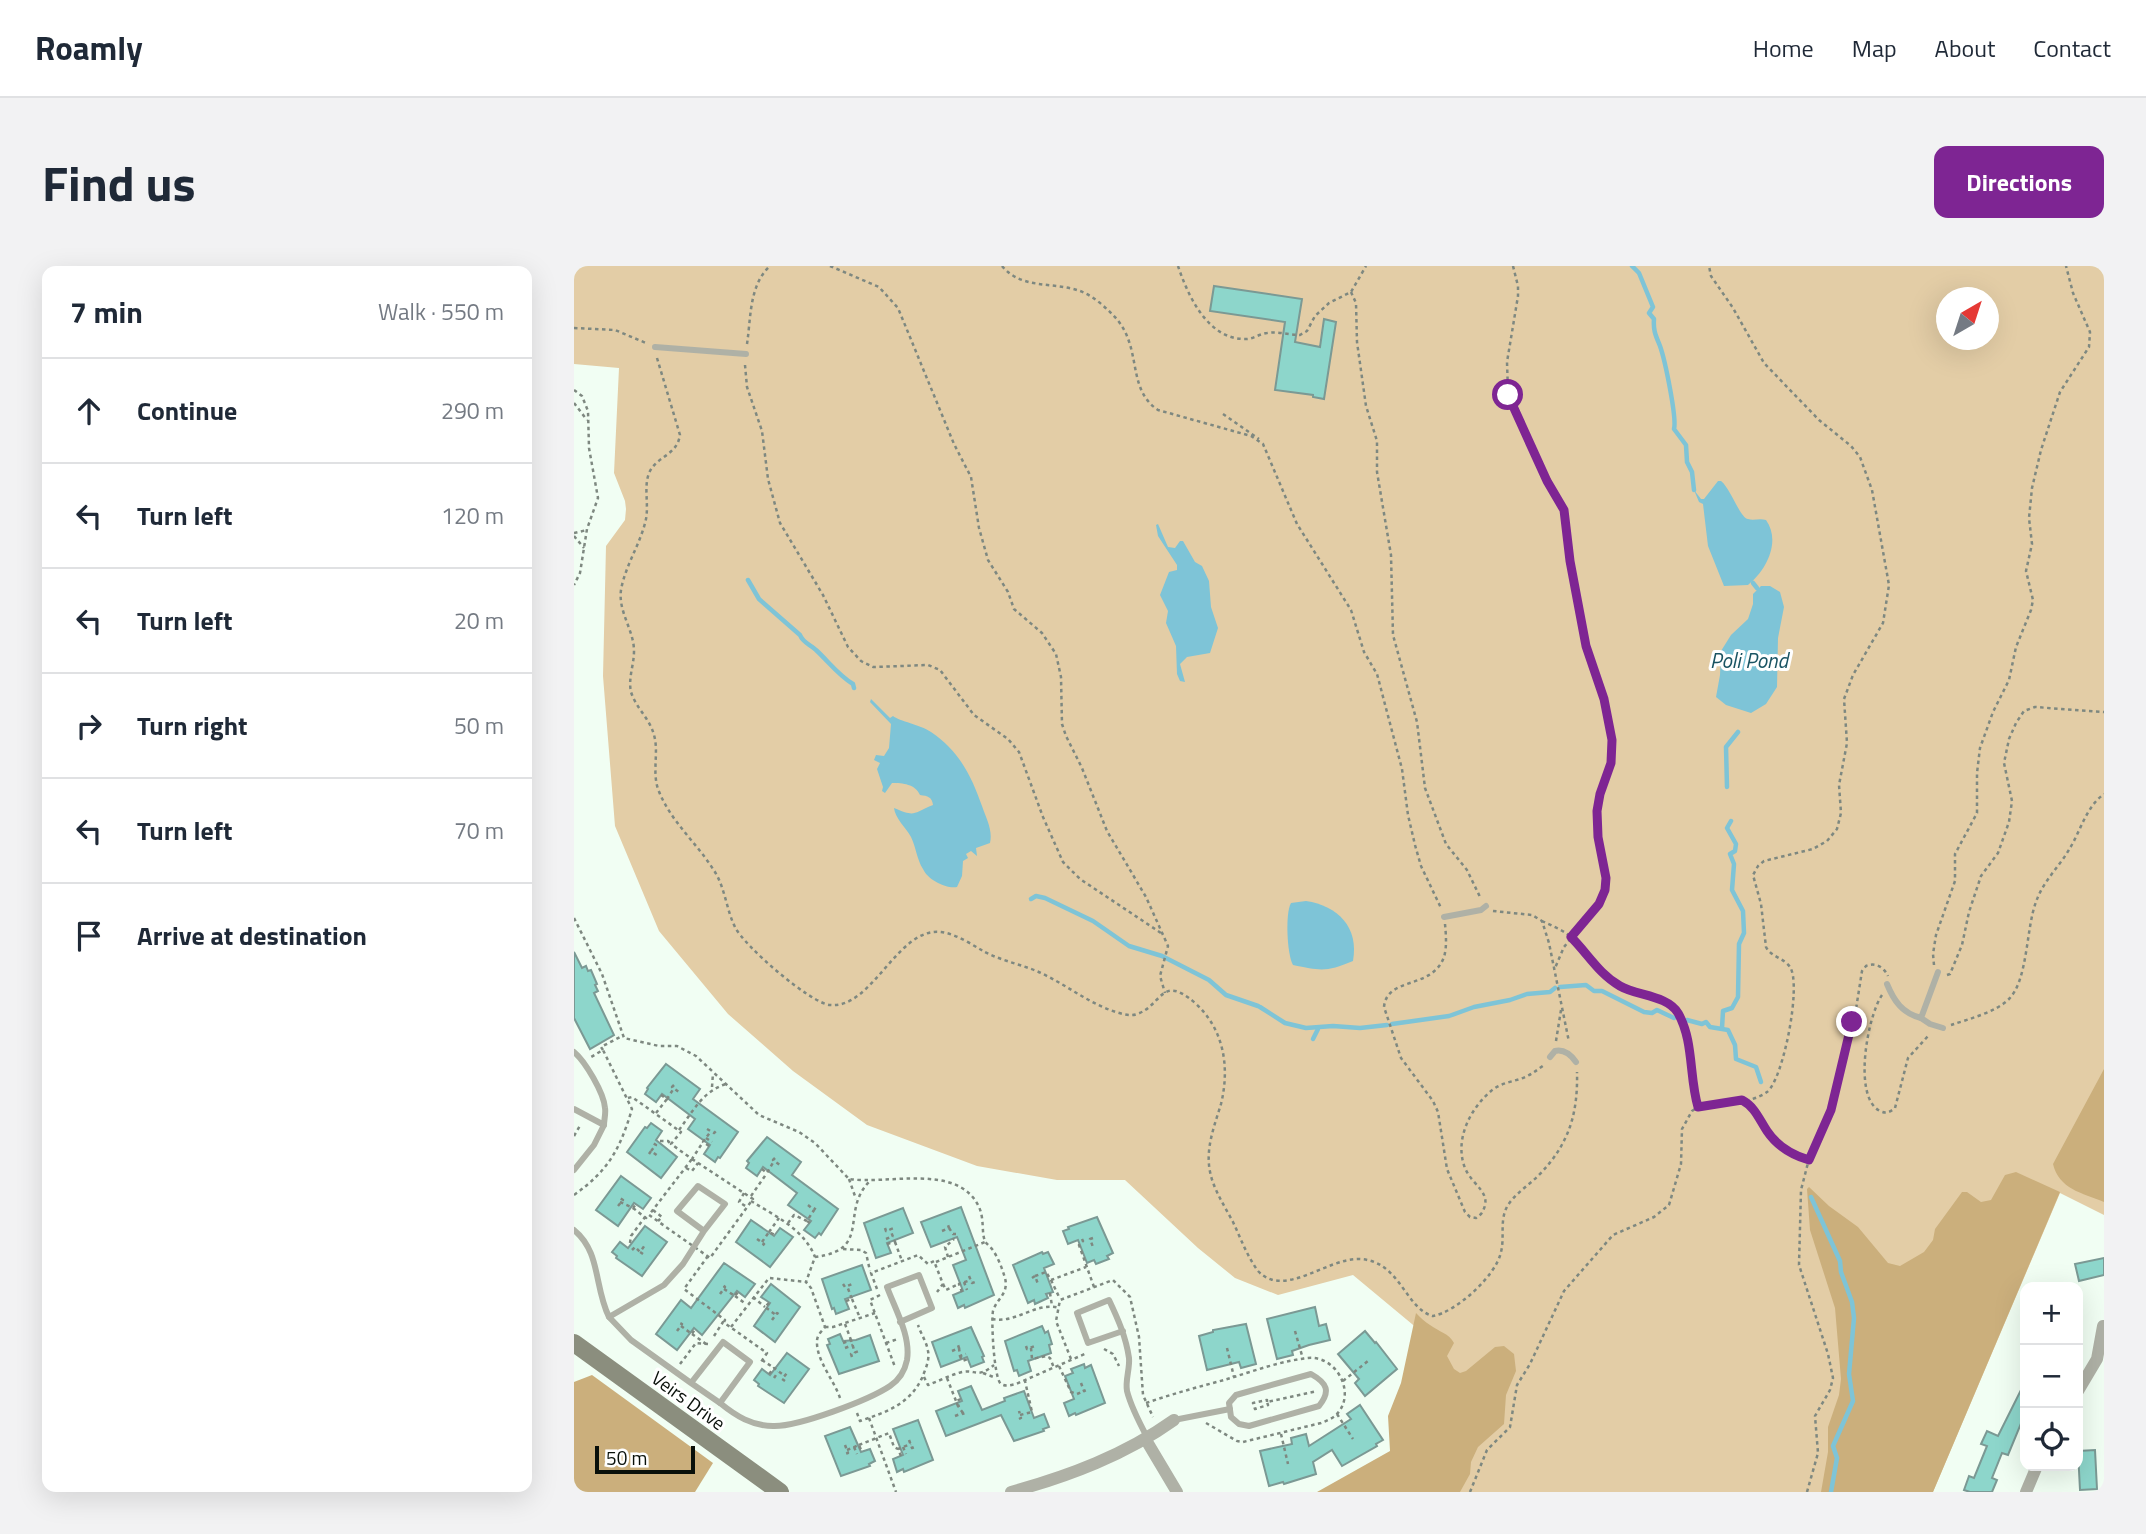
<!DOCTYPE html>
<meta charset="utf-8">
<style>
:root{--surface:#fff;--page:#f2f2f3;--text:#1f2937;--muted:#747a83;--line:#e0e1e3;--accent:#7e2593}
body{margin:0;font-family:"Titillium Web",sans-serif;background:var(--page);color:var(--text)}
.controls{position:absolute;right:21px;bottom:21px;display:grid;overflow:hidden;border-radius:14px;box-shadow:0 7px 28px #0002}
.controls button{width:63px;height:63px;display:grid;place-items:center;padding:0;border:0;border-bottom:2px solid var(--line);background:var(--surface);color:var(--text);font:35px sans-serif}
.compass{position:absolute;left:1362px;top:21px;width:63px;height:63px;border-radius:50%;background:var(--surface);box-shadow:0 7px 28px #0002;rotate:39deg}
.scale{position:absolute;left:21px;bottom:18px;width:100px;box-sizing:border-box;padding-left:7px;border:4px solid #09100a;border-top:0;font-size:19px;line-height:24px;white-space:nowrap;color:#09100a;-webkit-text-stroke:5px #fff;paint-order:stroke}
.stop{position:absolute;width:21px;height:21px;margin:-16px;border:5px solid #7e2593;border-radius:50%;background:#fff}
.stop.end{background:#7e2593;border-color:#fff;box-shadow:0 2px 7px #0008}
.list{margin:0;padding:0;list-style:none}
h2{display:flex;justify-content:space-between;align-items:center;height:91px;margin:0;padding:0 28px;font-size:30px}
h2 small{font-size:23px;font-weight:400;color:var(--muted)}
.list li{display:grid;grid-template-columns:46px 1fr auto;gap:21px;align-items:center;box-sizing:border-box;height:105px;padding:0 28px;border-top:2px solid var(--line)}
.list b{display:block;font-size:26px;white-space:nowrap}
.list em{font-size:23px;font-style:normal;color:var(--muted)}
.icon{flex:none;width:38px;height:38px;fill:none;stroke:currentColor;stroke-width:2;stroke-linecap:round;stroke-linejoin:round}
.map{position:relative;flex:none;width:1530px;height:1226px;overflow:hidden;border-radius:14px}
header{display:flex;align-items:center;gap:42px;box-sizing:border-box;height:98px;padding:0 35px;background:var(--surface);border-bottom:2px solid var(--line)}
header strong{font-size:33px}
nav{display:flex;gap:38px;margin-inline-start:auto;font-size:24px}
.intro{display:flex;align-items:center;justify-content:space-between;box-sizing:border-box;height:168px;padding:0 42px}
h1{margin:0;font-size:49px}
.button{padding:18px 32px;border-radius:14px;background:var(--accent);color:#fff;font-size:24px;font-weight:700}
main{display:flex;gap:42px;padding:0 42px}
aside{flex:1;background:var(--surface);border-radius:14px;box-shadow:0 7px 28px #0002}
.map>svg:first-child{display:block}
</style>
<header>
<strong>Roamly</strong>
<nav><a>Home</a><a>Map</a><a>About</a><a>Contact</a></nav>
</header>
<div class="intro"><h1>Find us</h1><a class="button">Directions</a></div>
<main>
<aside>
<h2>7 min<small>Walk · 550 m</small></h2>
<ul class="list">
<li><svg class="icon" aria-label="ahead" viewBox="0 0 24 24"><path d="M12 20V5M6 11l6-6 6 6"/></svg><div><b>Continue</b></div><em>290 m</em></li>
<li><svg class="icon" aria-label="left" viewBox="0 0 24 24"><path d="M17 20v-9H6M10 6l-5 5 5 5"/></svg><div><b>Turn left</b></div><em>120 m</em></li>
<li><svg class="icon" aria-label="left" viewBox="0 0 24 24"><path d="M17 20v-9H6M10 6l-5 5 5 5"/></svg><div><b>Turn left</b></div><em>20 m</em></li>
<li><svg class="icon" aria-label="right" viewBox="0 0 24 24"><path d="M7 20v-9h11M14 6l5 5-5 5"/></svg><div><b>Turn right</b></div><em>50 m</em></li>
<li><svg class="icon" aria-label="left" viewBox="0 0 24 24"><path d="M17 20v-9H6M10 6l-5 5 5 5"/></svg><div><b>Turn left</b></div><em>70 m</em></li>
<li><svg class="icon" aria-label="arrive" viewBox="0 0 24 24"><path d="M6 21V4h12l-3 4 3 4H6"/></svg><div><b>Arrive at destination</b></div></li>
</ul>
</aside>
<div class="map">
<svg width="1530" height="1226" viewBox="0 0 1530 1226">
<rect width="100%" height="100%" fill="#f1fef3"/>
<!-- green -->
<path fill="#e3cda6" fill-rule="evenodd" d="M0 0H1530V949L1486 927 1359 1226H844L862 1078 779 1009 704 1029 661 1012 624 982 551 914H483L403 900 293 859 219 805 154 748 85 665 41 560 29 410 32 280 51 254 52 243 51 235 40 207 45 102 0 98ZM1372 32H1414V74H1372Z"/>
<!-- forest -->
<g fill="#cbaf7c">
<path d="M1530 803V936C1508 927 1485 923 1479 898Z"/>
<path d="M1442 906 1486 926 1359 1226H1247L1254 1186V1161L1265 1129 1267 1113 1261 1042 1236 964 1233 923 1235 921 1255 940 1284 961 1314 997 1326 1000 1350 986 1359 974 1361 963 1388 926H1393L1407 936 1417 934 1431 909Z"/>
<path d="M842 1047C846 1051 851 1056 856 1059 865 1066 875 1067 880 1077L873 1090 880 1103 886 1107 892 1105 921 1081 930 1080 940 1088 942 1105 932 1129 930 1158 904 1181 897 1196 896 1208 886 1226H743L816 1185 814 1150 827 1117Z"/>
<path d="M18 1109 139 1197 121 1226H0V1116Z"/>
</g>
<!-- water -->
<g fill="#7ec4d7">
<path d="M1144 215H1147C1157 223 1166 252 1174 253 1180 255 1185 252 1192 254 1207 275 1193 304 1174 319L1150 320 1134 280 1129 238 1125 236 1120 224 1127 233H1130Z"/>
<path d="M584 258 594 281 601 282 606 275H609L621 296 628 300 635 315 637 341 644 362 636 387 613 391 606 398 611 416 606 415 603 408 602 380 592 357 594 345 586 329 595 306 603 304V299L584 270 582 259Z"/>
<path d="M1187 320H1196L1206 326 1210 341 1204 372 1203 421 1192 438 1177 447 1152 439 1142 431 1146 409 1147 385 1157 369 1174 353 1179 338V328Z"/>
<path d="M297 433 316 452 319 450C325 455 347 459 357 466 385 485 397 509 408 540 412 552 419 564 416 577L402 582 403 590 397 585 392 588 394 592 389 595 388 610 383 621C372 623 354 614 349 603 343 594 342 581 337 571 332 562 321 552 320 542 342 551 337 548 359 539 358 531 354 530 346 529 341 518 329 517 318 517L311 527 308 525 309 521 303 503 306 497 300 494 302 489 310 490 315 482 317 458 296 436Z"/>
<path d="M732 635C764 640 785 661 779 695 753 706 747 705 719 699 713 689 711 647 717 637Z"/>
</g>
<g fill="none" stroke-linecap="round" stroke-linejoin="round">
<!-- stream -->
<g stroke="#7ec4d7" stroke-width="4.5">
<path d="M1058 0 1065 7 1079 41 1075 47 1080 53C1079 65 1082 70 1086 80 1091 94 1103 152 1100 163L1112 179 1113 196 1118 206 1120 224"/>
<path d="M174 314 185 333 226 369C229 377 236 378 242 384 255 396 264 409 279 418L280 422"/>
<path d="M1179 317 1183 322"/>
<path d="M1153 521 1152 481 1164 466"/>
<path d="M457 633 462 630 471 632 519 655 555 680 588 690 635 714 652 729 684 740"/>
<path d="M986 721 1012 719 1020 725H1028L1070 746 1078 747 1083 744 1100 752"/>
<path d="M686 741 711 757 732 762 759 760 786 762 813 759"/>
<path d="M1113 754 1128 758 1132 756 1136 761 1154 764 1161 779 1162 793 1182 801 1187 816"/>
<path d="M818 758 875 750 900 741 936 734 953 728 976 726 981 722"/>
<path d="M1148 762 1149 745 1158 742 1164 731 1165 678 1170 667 1169 645 1158 624 1160 598 1156 588 1161 585 1162 578 1153 562 1157 555"/>
<path d="M739 773 744 763"/>
<path d="M1237 931 1266 995 1267 1006 1278 1036 1280 1052 1275 1108 1279 1135 1259 1180 1263 1192 1257 1226"/>
</g>
</g>
<!-- building -->
<g fill="#8dd6cb" stroke="#7b9994" stroke-width="2">
<path d="M640 20 728 33 721 76 746 81 750 53 762 56 750 133 739 131V129L701 124 711 56 636 45Z"/>
<path d="M0 686 8 702 12 700 14 705 17 704 23 718 21 719 24 725 20 727 40 769 16 783 0 752Z"/>
<path d="M92 798 126 823 119 833 164 866 146 892 144 891 141 896 130 888 136 879 114 863 121 853 88 828 82 836 71 828 74 823 73 822Z"/>
<path d="M77 857 88 865 82 874 103 891 87 912 53 886 71 861 73 862Z"/>
<path d="M193 871 227 896 218 909 264 943 247 969 245 967 241 972 230 964 237 955 214 939 223 927 189 901 183 910 172 902 175 897 173 895Z"/>
<path d="M47 910 77 932 69 943 60 937 44 960 22 944Z"/>
<path d="M387 941 420 1029 391 1042 390 1039 384 1042 379 1029 389 1025 379 999 392 994 383 971 357 981 347 956Z"/>
<path d="M329 942 339 967 313 977 317 987 302 992 290 957Z"/>
<path d="M523 951 539 987 533 990 535 993 522 998 520 994 513 997 504 974 494 978 489 965 495 963 494 961Z"/>
<path d="M177 954 200 970 206 962 219 971 196 1001 162 976Z"/>
<path d="M71 960 93 976 68 1010 42 992 43 990 38 986 46 976 54 982Z"/>
<path d="M468 986 469 988 474 986 480 998 470 1002 479 1026 472 1028 474 1032 461 1038 460 1034 454 1037 439 999Z"/>
<path d="M1530 992V1009L1505 1015 1501 998Z"/>
<path d="M150 997 181 1018 171 1031 163 1025 128 1069 120 1062 103 1084 82 1068 107 1034 117 1042Z"/>
<path d="M288 999 297 1024 271 1033 275 1043 262 1048 260 1042 258 1043 248 1013Z"/>
<path d="M197 1018 226 1041 201 1076 180 1060 196 1037 187 1031Z"/>
<path d="M741 1041 745 1060 752 1058 756 1074 735 1079 718 1085 719 1089 703 1093 693 1053Z"/>
<path d="M672 1058 682 1098 667 1102 665 1096 633 1104 625 1070 639 1066V1064Z"/>
<path d="M468 1060 471 1067 474 1065 478 1078 475 1079 477 1087 454 1095 457 1105 445 1110 443 1104 440 1105 431 1075Z"/>
<path d="M397 1061 410 1090 408 1091 410 1096 397 1101 393 1091 367 1101 358 1076Z"/>
<path d="M791 1065 801 1077 802 1076 823 1103 791 1130 781 1117 785 1113 764 1088Z"/>
<path d="M266 1068 269 1075 282 1074 296 1069 305 1095 265 1108 253 1079 256 1078 254 1073Z"/>
<path d="M213 1087 235 1103 210 1137 184 1120 185 1118 180 1114 188 1103 196 1109Z"/>
<path d="M510 1098 511 1102 517 1099 531 1137 502 1149 501 1147 495 1150 490 1137 500 1133 491 1110 499 1107 497 1103Z"/>
<path d="M1451 1116V1157L1448 1155 1434 1189 1428 1187 1418 1212 1423 1214 1418 1226H1396L1390 1224 1395 1210 1400 1212 1413 1180 1407 1178 1413 1165 1424 1170Z"/>
<path d="M397 1120 408 1144 431 1135 430 1132 450 1125 460 1152 470 1148 475 1161 469 1163 470 1165 440 1175 427 1149 372 1170 362 1145 388 1135 384 1125Z"/>
<path d="M786 1139 809 1174 802 1178 803 1180 768 1200 758 1184 739 1196 742 1208 710 1218 709 1216 695 1220 686 1185 718 1178 717 1172 732 1168 735 1180 777 1153 773 1148Z"/>
<path d="M344 1154 359 1194 330 1206 329 1203 323 1206 319 1193 329 1189 319 1163Z"/>
<path d="M276 1161 287 1186 296 1183 301 1195 295 1198 296 1200 267 1210 251 1170Z"/>
<path d="M1521 1184 1523 1223 1506 1224 1504 1185Z"/>
</g>
<g fill="none" stroke-linecap="round" stroke-linejoin="round">
<!-- path -->
<g stroke="#7e8880" stroke-width="2.5" stroke-dasharray="3.5 3.5" stroke-linecap="butt">
<path d="M256 0 305 21 324 42 380 178 397 211 405 262 414 294 434 326 440 343 468 367 482 388 487 411 488 458 492 470 508 502 533 565 572 631 594 680 586 710 591 727"/>
<path d="M428 0C447 23 477 16 503 24 517 28 529 39 539 49 570 80 551 122 584 144L677 170 689 178 723 258 777 344 790 386 803 408 828 503 834 549 841 579 847 600 867 642"/>
<path d="M604 0C614 30 634 74 672 73 679 73 685 68 693 67 704 65 715 69 726 69L733 65 741 50 755 37 777 26 792 0"/>
<path d="M939 0 944 20V30L933 96 934 125 945 156 973 215 990 244 996 295 1012 380 1030 433 1038 474 1037 497 1026 528 1023 545 1024 571 1032 612 1031 624 1025 638 990 681 981 702"/>
<path d="M777 26 782 37 783 76 792 140 803 175V206L817 289 819 369 843 456 851 522 872 578 893 604 907 633"/>
<path d="M0 62 41 64 72 77"/>
<path d="M173 78C177 52 175 19 196 0"/>
<path d="M83 92 106 169C103 189 84 190 76 205 69 219 75 237 72 253 67 277 51 300 47 324 44 346 60 364 60 385 60 399 54 412 57 426 62 442 76 453 80 469 85 486 78 505 84 523 96 555 122 576 139 603 151 620 152 643 161 661 170 680 236 737 256 739 299 743 323 661 367 666 383 668 398 679 411 686 430 696 451 699 469 708 492 719 512 735 536 744 545 747 555 751 563 748 588 740 587 707 621 737 650 763 656 801 647 838 641 858 633 878 635 899 637 920 649 937 659 956 667 973 673 990 684 1005 710 1033 753 992 785 993 826 994 831 1043 859 1050 882 1046 922 1010 927 986 931 970 925 954 934 939 942 927 955 919 965 909 995 878 1004 848 1003 806"/>
<path d="M171 99 173 121 188 165 194 213 206 257 249 329 274 381 287 395 299 401 354 399 366 404 400 449 434 473 445 486 469 551 489 596 506 613 587 667"/>
<path d="M0 124 8 130 14 145 15 182 24 232 13 263 6 307 0 319"/>
<path d="M0 137 13 154"/>
<path d="M649 148 685 173"/>
<path d="M0 267 13 264"/>
<path d="M0 270 10 282"/>
<path d="M919 645 958 649 968 655 975 677 995 776"/>
<path d="M0 652 28 708 50 772 85 780H103L122 790 185 849 225 866 241 877 275 913C313 919 382 897 404 939 411 952 407 966 411 975 411 976 417 982 418 983 424 991 428 1002 431 1012 435 1028 423 1032 419 1045 417 1055 420 1113 427 1118 432 1121 437 1119 442 1118L513 1087"/>
<path d="M968 655C978 660 992 665 1000 674 1016 690 1026 708 1045 720 1062 730 1092 728 1104 746 1121 774 1115 811 1124 841"/>
<path d="M871 658C872 669 873 681 870 691 858 724 813 710 810 741L827 792 859 835 864 846 873 903 891 946 896 951 902 952 907 948C921 927 898 920 891 902 880 874 896 843 917 825 925 818 936 816 946 813 955 810 962 805 970 799"/>
<path d="M1360 699 1359 688 1362 669 1381 615V588L1403 547V507L1406 482 1419 446 1435 414 1442 381 1457 344 1459 334 1452 305 1458 278 1455 252 1458 222 1467 184 1486 126 1515 81 1516 66 1499 27 1492 0"/>
<path d="M1373 709 1376 708 1388 679 1395 646 1407 610 1424 587 1435 556 1438 535 1430 497 1435 473 1442 457 1450 445 1461 441 1530 446"/>
<path d="M1308 729C1294 749 1278 831 1306 845 1312 848 1316 846 1321 842L1334 792 1355 769"/>
<path d="M1377 759C1395 753 1422 746 1435 733 1454 714 1452 662 1462 636 1469 615 1486 600 1496 582 1507 564 1512 541 1530 528"/>
<path d="M982 775 987 744"/>
<path d="M29 784 27 781 48 770"/>
<path d="M100 819 98 821 105 826"/>
<path d="M138 821 139 807"/>
<path d="M87 829 93 833 100 822"/>
<path d="M54 832 58 831 107 866 97 878 118 893 129 876"/>
<path d="M1168 834C1181 841 1185 853 1192 865 1202 879 1217 888 1233 893"/>
<path d="M82 847 93 833"/>
<path d="M133 863 140 867 142 865"/>
<path d="M105 864C119 845 129 825 152 818"/>
<path d="M0 870 7 858"/>
<path d="M132 872 138 876"/>
<path d="M86 875H94L97 878"/>
<path d="M135 880 129 876 137 865"/>
<path d="M77 885 82 879 79 877"/>
<path d="M75 888 77 885 84 890"/>
<path d="M201 892 199 894 206 899"/>
<path d="M118 893 179 933 136 992 75 949Z"/>
<path d="M112 902 118 905 124 897"/>
<path d="M188 903 193 907 200 895"/>
<path d="M275 913 282 933"/>
<path d="M170 927 165 936 173 941"/>
<path d="M0 929C35 904 46 883 58 843L29 784 17 791 16 789"/>
<path d="M177 930 193 907"/>
<path d="M177 935C201 950 230 963 241 991"/>
<path d="M46 936 59 942 62 938"/>
<path d="M234 939 240 944 242 941"/>
<path d="M44 940 49 934 46 932"/>
<path d="M59 942 72 952 75 949"/>
<path d="M79 944 88 951 84 955"/>
<path d="M214 957 220 949 233 955"/>
<path d="M236 957 233 955 240 944"/>
<path d="M311 962 312 965 320 962"/>
<path d="M375 962 379 968H382"/>
<path d="M368 965 375 962 374 959"/>
<path d="M195 966 205 952"/>
<path d="M519 972 516 973 519 981"/>
<path d="M183 973 190 978 188 980"/>
<path d="M312 973 319 970"/>
<path d="M508 973 509 975 505 979 520 1021"/>
<path d="M188 976 195 966 201 969"/>
<path d="M321 976 328 995"/>
<path d="M56 977 57 970 71 951"/>
<path d="M313 978 321 976 316 963"/>
<path d="M269 983 287 984 292 987 296 1005"/>
<path d="M58 984 61 981 66 986"/>
<path d="M69 988 66 986 71 979"/>
<path d="M134 990 110 1023 151 1054 150 1056"/>
<path d="M374 991 371 981 380 973"/>
<path d="M362 996 411 976"/>
<path d="M395 1010 398 1017 401 1016"/>
<path d="M461 1010 472 1006 477 1014 512 1001"/>
<path d="M458 1012 461 1010 464 1018"/>
<path d="M477 1014 486 1033"/>
<path d="M390 1016 393 1024"/>
<path d="M269 1018 271 1021 278 1018"/>
<path d="M369 1018 372 1024 385 1018"/>
<path d="M150 1023 161 1030 164 1026"/>
<path d="M303 1023 297 1007 344 989 354 998 360 995 369 1018 363 1026"/>
<path d="M388 1026 385 1018 397 1014"/>
<path d="M476 1027 478 1040"/>
<path d="M146 1028 151 1021 149 1019"/>
<path d="M306 1029 296 1034 321 1101"/>
<path d="M161 1030 172 1038"/>
<path d="M179 1031 191 1041"/>
<path d="M278 1033 286 1052"/>
<path d="M272 1035 278 1033 273 1020"/>
<path d="M195 1037 191 1041 202 1049"/>
<path d="M418 1053C442 1058 463 1035 485 1042"/>
<path d="M198 1054 203 1047 206 1049"/>
<path d="M271 1058 277 1074"/>
<path d="M107 1060 118 1068 121 1063"/>
<path d="M157 1061 195 1012 232 1016"/>
<path d="M251 1061H259L301 1047"/>
<path d="M103 1065 108 1058 106 1057"/>
<path d="M721 1065 729 1093"/>
<path d="M118 1068 132 1078"/>
<path d="M140 1070 149 1056 193 1087 187 1096"/>
<path d="M269 1077 277 1074 281 1087"/>
<path d="M312 1077 324 1073"/>
<path d="M452 1080 453 1083 461 1080"/>
<path d="M271 1082 279 1079"/>
<path d="M385 1082 386 1090 392 1088"/>
<path d="M457 1082 458 1093 472 1090 476 1092 480 1102"/>
<path d="M653 1082 660 1111"/>
<path d="M530 1083 539 1088 545 1100"/>
<path d="M378 1085 385 1082 384 1079"/>
<path d="M386 1090 388 1095 394 1093"/>
<path d="M278 1091 277 1088 285 1085"/>
<path d="M497 1093 482 1055 486 1034 539 1014 556 1031 565 1071 569 1129 579 1151"/>
<path d="M188 1094 200 1102"/>
<path d="M106 1098 122 1077 134 1078"/>
<path d="M485 1100 497 1126 503 1128 510 1125"/>
<path d="M409 1107 422 1112"/>
<path d="M195 1108 200 1102 211 1110"/>
<path d="M350 1111 354 1119C365 1115 376 1109 388 1106 402 1103 403 1113 420 1099"/>
<path d="M200 1112 204 1106"/>
<path d="M373 1112 382 1135"/>
<path d="M211 1115 208 1113 213 1107"/>
<path d="M769 1115 794 1095"/>
<path d="M507 1117 510 1125 513 1124"/>
<path d="M266 1132C260 1114 242 1094 243 1075 243 1069 248 1065 251 1061L237 1022 232 1016 241 991C299 984 265 945 296 915"/>
<path d="M693 1136V1134L679 1137 681 1143 694 1139 693 1136 743 1125"/>
<path d="M572 1137C598 1128 624 1121 650 1114 677 1106 706 1095 734 1092 763 1089 784 1129 761 1150 757 1153 752 1155 747 1157L669 1176 663 1175 632 1157"/>
<path d="M384 1140 382 1135 387 1133"/>
<path d="M283 1147 286 1155C312 1146 335 1139 348 1112 351 1104 356 1094 354 1085 353 1077 347 1068 344 1059"/>
<path d="M389 1147 384 1140 389 1139"/>
<path d="M763 1148 779 1173"/>
<path d="M446 1149 458 1146 451 1115"/>
<path d="M381 1150 389 1147 390 1150"/>
<path d="M295 1152 322 1226"/>
<path d="M445 1153 447 1152 445 1145"/>
<path d="M707 1168 714 1198"/>
<path d="M335 1174 338 1182 341 1181"/>
<path d="M271 1179 274 1187 271 1188"/>
<path d="M285 1179 315 1167 320 1181 324 1183"/>
<path d="M280 1181 283 1188"/>
<path d="M329 1181 332 1188"/>
<path d="M273 1184 285 1179 288 1186"/>
<path d="M327 1190 324 1183 337 1178"/>
<path d="M896 1226 913 1184 936 1161 943 1119 956 1098 990 1025 1039 969 1080 951 1095 939 1107 898 1108 863 1118 845 1124 841C1145 837 1175 839 1193 826 1209 814 1228 719 1216 701 1210 692 1197 691 1192 681L1187 638 1179 609 1184 600 1190 595 1239 583 1253 575 1263 563 1267 547 1265 519 1273 477 1270 433 1279 409 1309 357 1315 319 1298 224 1286 191 1277 180 1245 154 1190 97 1159 42 1137 10 1135 0"/>
<path d="M1233 1226 1244 1187 1241 1150 1256 1124 1259 1112 1254 1088 1225 999 1227 924 1236 889 1257 844 1282 743 1288 705 1292 700C1301 696 1310 701 1314 710"/>
</g>
<!-- lane -->
<g stroke="#afb1a6" stroke-width="6">
<path d="M81 81 172 88"/>
<path d="M870 651 907 644 912 640"/>
<path d="M1364 706 1347 752 1356 758 1369 762"/>
<path d="M1313 718C1320 735 1328 747 1347 752"/>
<path d="M0 786C11 795 30 827 31 842 32 847 30 854 30 859L0 843"/>
<path d="M976 791 981 785C990 783 997 789 1002 796"/>
<path d="M0 904 20 879 30 859"/>
<path d="M0 964C27 986 20 1021 35 1051L90 1019 109 998 130 965 151 938 124 920 103 945 130 965"/>
<path d="M35 1051 57 1074 117 1117 149 1076 176 1096 146 1137 117 1117"/>
<path d="M549 1065 514 1077 503 1047 535 1034C544 1053 552 1071 555 1092 556 1103 551 1114 553 1125 557 1141 565 1156 573 1171"/>
<path d="M737 1108C753 1117 757 1125 745 1140L675 1160 665 1158 657 1151 655 1137 662 1129Z"/>
<path d="M146 1137C162 1150 178 1160 199 1160 224 1161 295 1134 316 1120 325 1114 331 1104 333 1094 337 1070 321 1043 313 1021L345 1009 358 1042 326 1056"/>
<path d="M600 1154 656 1143"/>
</g>
<!-- street -->
<g stroke="#afb1a6" stroke-width="12">
<path d="M1504 1125 1523 1093 1529 1060"/>
<path d="M572 1174 603 1226"/>
<path d="M437 1226C495 1210 551 1189 600 1154"/>
<path d="M1452 1226 1463 1200"/>
</g>
<!-- secondary -->
<path stroke="#8b8e7e" stroke-width="18" d="M0 1077 206 1226"/>
</g>
<g fill="none" stroke-linecap="round" stroke-linejoin="round">
<!-- route -->
<path stroke="#7e2593" stroke-width="9" d="M934 129 973 215 990 244 996 295 1012 380 1030 433 1038 474 1037 497 1026 528 1023 545 1024 571 1032 612 1031 624 1025 638 997 671C1014 688 1025 708 1046 720 1063 730 1093 729 1104 747 1120 775 1115 811 1124 841L1168 834C1181 841 1185 853 1193 865 1203 880 1218 889 1235 894L1257 844 1278 756"/>
</g>
<g text-anchor="middle" dominant-baseline="central" stroke-width="6" stroke-linejoin="round" paint-order="stroke">
<!-- street labels -->
<g font-size="19" fill="#09100a" stroke="#fff">
<text transform="translate(115 1134) rotate(36)">Veirs Drive</text>
</g>
<!-- water labels -->
<g font-size="21" font-style="italic" fill="#1a5463" stroke="#fff">
<text x="1175" y="394">Poli Pond</text>
</g>
</g>
</svg>
<div class="controls">
<button>+</button>
<button>−</button>
<button><svg class="icon" aria-label="locate" viewBox="0 0 24 24"><circle cx="12" cy="12" r="6"/><path d="M12 2v4M12 18v4M2 12h4M18 12h4"/></svg></button>
</div>
<svg class="compass" viewBox="-18 -18 36 36"><path d="M0-13l5 13h-10z" fill="#e53935"/><path d="M0 13l5-13h-10z" fill="#747a83"/></svg>
<div class="scale">50 m</div>
<div class="stop" style="left:934px;top:129px"></div>
<div class="stop end" style="left:1278px;top:756px"></div>
</div>
</main>
